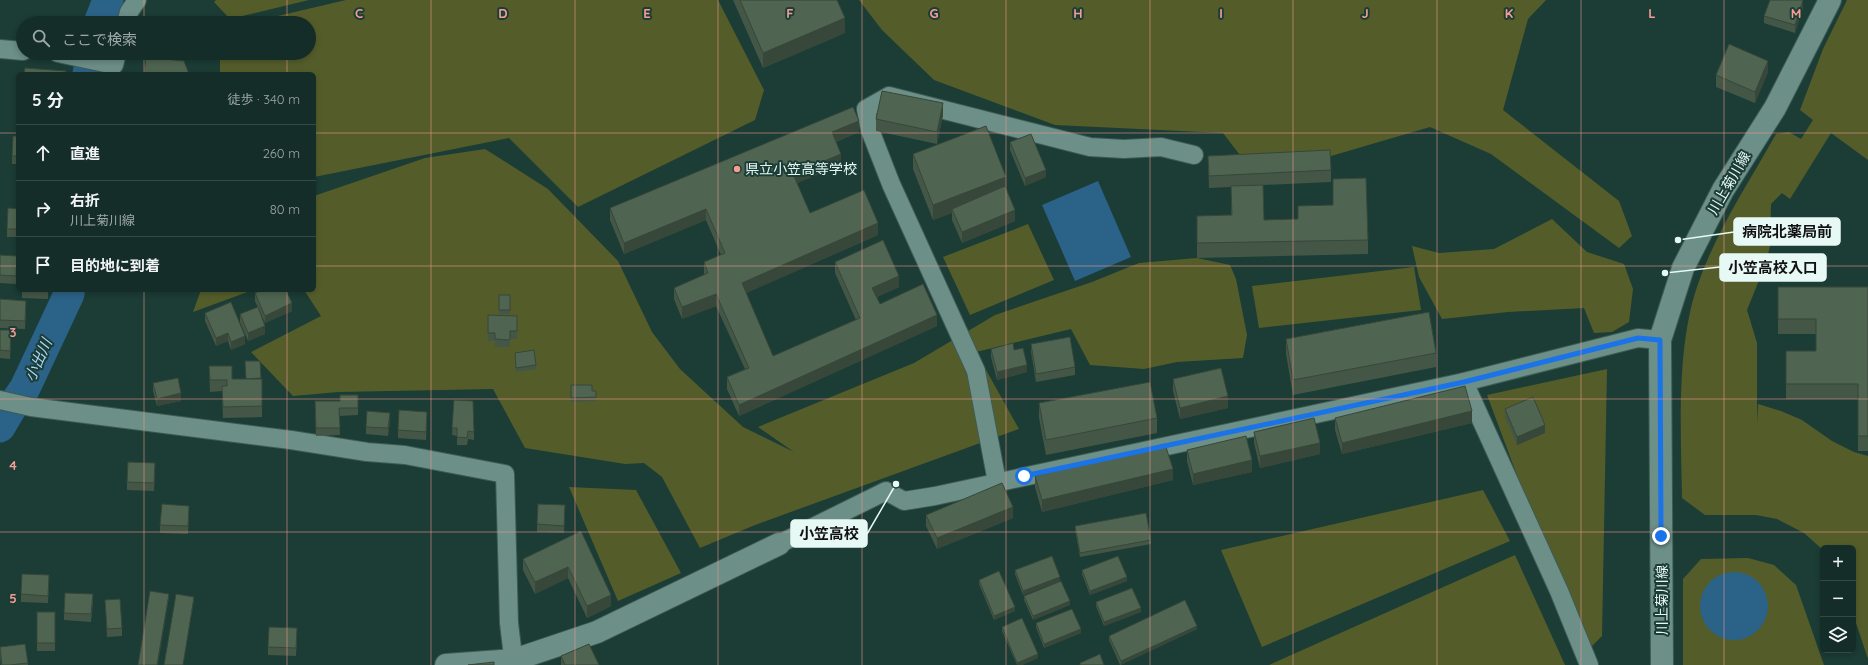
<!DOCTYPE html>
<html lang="ja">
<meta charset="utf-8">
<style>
:root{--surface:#152d28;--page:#1e3530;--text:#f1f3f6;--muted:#9da8a8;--line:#344945}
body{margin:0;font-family:Quicksand,"Noto Sans JP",sans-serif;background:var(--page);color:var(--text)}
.controls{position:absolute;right:12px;bottom:12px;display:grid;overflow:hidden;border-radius:6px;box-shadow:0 2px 6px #0003}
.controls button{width:36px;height:36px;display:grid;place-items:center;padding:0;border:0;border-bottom:1px solid var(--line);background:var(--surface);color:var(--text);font:20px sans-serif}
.stop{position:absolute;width:12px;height:12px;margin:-9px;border:3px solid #1a73e8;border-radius:50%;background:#fff}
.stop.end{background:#1a73e8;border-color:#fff;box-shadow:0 1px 4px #0008}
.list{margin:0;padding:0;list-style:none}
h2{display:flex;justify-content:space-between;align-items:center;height:52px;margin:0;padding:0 16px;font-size:17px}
h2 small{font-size:13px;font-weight:400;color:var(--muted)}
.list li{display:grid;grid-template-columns:26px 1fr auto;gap:12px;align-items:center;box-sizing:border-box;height:56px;padding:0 16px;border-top:1px solid var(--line)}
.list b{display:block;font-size:15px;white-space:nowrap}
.list p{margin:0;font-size:13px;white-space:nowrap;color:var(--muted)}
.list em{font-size:13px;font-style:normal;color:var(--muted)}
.icon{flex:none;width:22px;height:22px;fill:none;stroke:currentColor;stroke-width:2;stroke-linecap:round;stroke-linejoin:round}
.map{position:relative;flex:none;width:1868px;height:665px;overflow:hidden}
.search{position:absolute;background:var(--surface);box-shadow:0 2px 6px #0003;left:16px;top:16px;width:300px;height:44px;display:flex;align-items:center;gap:10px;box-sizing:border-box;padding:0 14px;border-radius:22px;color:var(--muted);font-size:15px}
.panel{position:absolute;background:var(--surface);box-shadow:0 2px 6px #0003;left:16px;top:72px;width:300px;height:220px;border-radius:6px}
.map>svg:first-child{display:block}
</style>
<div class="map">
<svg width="1868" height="665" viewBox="0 0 1868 665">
<rect width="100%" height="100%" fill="#1c3c36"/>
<!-- green -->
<g fill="#545d2a">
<path d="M216 0H309L230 19 214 2Z"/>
<path d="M346 0H718L764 90 755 120 578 207 509 138 314 177V74H220V53H309V23H248Z"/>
<path d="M859 0H1546L1528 19 1503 110 1619 201 1632 236 1619 248 1491 154 1430 127 1331 156 1246 163 1223 133 1055 125 934 80 882 30Z"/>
<path d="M1847 0H1868V160L1831 133 1790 199 1782 193 1771 204 1770 246 1766 263 1747 310 1757 343V424L1758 404 1781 411 1802 420 1832 441 1854 452 1868 456V659L1853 614V548H1823V550L1804 533 1777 519 1756 515H1705L1682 498C1681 433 1676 348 1697 287 1715 233 1748 184 1776 134L1789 132 1801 139 1813 120 1800 110 1823 49Z"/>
<path d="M485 149 548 189 618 261 652 332 680 369 743 427 794 452 758 427 914 363 995 315 1092 282 1139 263 1197 258 1230 265 1236 279 1247 335 1243 358 1177 362 1144 369 1090 365 1071 329 976 352 1019 429 755 525 700 548 662 477 644 463 625 464 525 448 493 389 338 392 293 396 251 352 321 316 304 290H314V196L425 158Z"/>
<path d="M1552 219 1587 252 1624 264 1633 289 1629 322 1612 332 1594 333 1584 308 1508 312 1442 319 1419 277 1412 246 1439 253 1494 249Z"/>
<path d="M1028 224 1054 280 970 315 943 257Z"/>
<path d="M1414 267 1421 310 1259 328 1252 286Z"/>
<path d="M201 290H253L193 312Z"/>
<path d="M1607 369 1602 636 1584 654 1487 395Z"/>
<path d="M569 487 636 490 681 573 618 601Z"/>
<path d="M1483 490 1510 541 1262 647 1221 550Z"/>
<path d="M1515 555 1565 665H1269Z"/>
<path d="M1748 558 1774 565 1796 585 1824 665H1683V579L1701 559Z"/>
</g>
<!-- water -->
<g fill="#2b6287">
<path d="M1098 181 1131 257 1075 281 1042 205Z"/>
<circle cx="1734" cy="606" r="34"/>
</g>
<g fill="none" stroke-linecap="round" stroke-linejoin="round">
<!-- river -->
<g stroke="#2b6287" stroke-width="31">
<path d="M99 23 108 0"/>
<path d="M88 74 92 53"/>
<path d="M0 427 10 410 25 388 69 294V290"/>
</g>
<!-- street casing -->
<g stroke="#3d5b55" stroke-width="20">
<g id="street">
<path d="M126 23 129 12 137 0"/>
<path d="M0 49 23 51"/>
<path d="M58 53 114 65 117 53"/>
<path d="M1464 382 1559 591 1589 665"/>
<path d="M0 400 31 407 291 440 367 452 405 455 505 474 509 623 514 665"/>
<path d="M997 482 976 371 891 184 870 130 866 109 889 96 1090 147 1124 149 1161 147 1194 155"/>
<path d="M779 544 886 491 904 501 935 496 1464 382 1638 338 1660 340"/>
</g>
</g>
<!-- secondary casing -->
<g stroke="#3d5b55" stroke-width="24">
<g id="secondary">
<path d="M446 665 514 660 597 632 779 544"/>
<path d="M1662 665 1660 340 1683 268 1723 190 1775 108 1830 0"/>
</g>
</g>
<!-- street -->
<use href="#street" stroke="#6c8f87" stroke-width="18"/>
<!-- secondary -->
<use href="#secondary" stroke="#6c8f87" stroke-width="22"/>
</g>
<!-- wall -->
<g fill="#445747">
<path d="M733 0H837L845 33 763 68Z"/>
<path d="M1803 8 1795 33 1764 23V16Z"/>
<path d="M147 53H168V59L147 57Z"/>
<path d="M1768 72 1755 103 1716 87V75Z"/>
<path d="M943 115 937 144 876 131V119Z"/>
<path d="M859 132 836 142 841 165 797 183 810 213 878 235 746 293 773 356 856 320 835 273V262L899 287 877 297 880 304 937 326 739 416 727 389V377L745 369 716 306 682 319 674 299V288L704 275V262L721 255 706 220 624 254 610 220V208Z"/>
<path d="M18 136V164H12V156Z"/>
<path d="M1010 142 1046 177 1025 186 1010 150Z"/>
<path d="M913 154 1006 190 1015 221 962 243 952 220V213L933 220 913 169Z"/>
<path d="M1208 156 1331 170V182L1263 185 1264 220 1298 219 1333 205V179L1368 240V254L1197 258V216L1231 215V187L1209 188Z"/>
<path d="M18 209V237H7V229Z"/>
<path d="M0 255 17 264 16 284 0 283Z"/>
<path d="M1778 287H1868V451H1858V399H1786V351H1816V334H1778Z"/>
<path d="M22 290H48V299L22 298Z"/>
<path d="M255 293 292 311 265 323 255 301Z"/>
<rect x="499" y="295" width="11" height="19"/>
<path d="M0 299 26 309 25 329 0 328Z"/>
<path d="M205 313 245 344 231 350 228 341 216 346 205 321Z"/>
<path d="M240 314 265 334 248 341 240 322Z"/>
<path d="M517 316V339H510V347H495V341H488V333Z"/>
<path d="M0 330 11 338 10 359 0 358Z"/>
<path d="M1286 339 1436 353V367L1293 395 1286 354Z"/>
<path d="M1031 344 1075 367V375L1036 382 1031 352Z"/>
<path d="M991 349 1014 350 1027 372 997 380 991 357Z"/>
<path d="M515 353 536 365V369L516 372Z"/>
<path d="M209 366 232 379 262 406V417L223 418 222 391 210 392Z"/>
<path d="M1173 379 1228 408 1180 419 1173 391Z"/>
<path d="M153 383 181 401 157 406 153 391Z"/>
<path d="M571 385 592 391H596V401L571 402Z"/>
<path d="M358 395V415L339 416 340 435 316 436 315 409Z"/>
<path d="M454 400 474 432V440L468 439 467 445H457V436L452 435Z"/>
<path d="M1039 403 1157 418V433L1046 455 1039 418Z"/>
<path d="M1505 409 1545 433 1517 445 1505 417Z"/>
<path d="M1335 418 1472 423 1342 454 1335 430Z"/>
<path d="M427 419 426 440 398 438V430Z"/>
<path d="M390 421 388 436 366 434V427Z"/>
<path d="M1254 432 1320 454 1260 468 1254 443Z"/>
<path d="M1187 450 1252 472 1193 485 1187 461Z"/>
<path d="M155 471 154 491 127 490V482Z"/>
<path d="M1035 476 1173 480 1042 512 1035 487Z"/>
<path d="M565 513 564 533 537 532V524Z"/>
<path d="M189 514 188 534 160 533V525Z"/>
<path d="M926 515 1013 518 937 549 926 526Z"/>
<path d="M1075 526 1151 540V544L1080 557 1075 530Z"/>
<path d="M581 531 611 606 587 618 568 578 535 594 523 570V559Z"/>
<path d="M1015 570 1060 581 1023 595 1015 574Z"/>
<path d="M1082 570 1127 581 1090 595 1082 574Z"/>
<path d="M979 580 1015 611 994 620 979 584Z"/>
<path d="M49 583 48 603 21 602V594Z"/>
<path d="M1024 596 1070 605 1033 620 1024 600Z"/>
<path d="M105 600 122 628V636L107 637Z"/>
<path d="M93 602 91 622 64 620V613Z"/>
<path d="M1096 602 1141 612 1104 626 1096 606Z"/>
<rect x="37" y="612" width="18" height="39"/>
<path d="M1036 623 1081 633 1044 648 1036 627Z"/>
<path d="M1002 627 1038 658 1022 665H1017L1002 631Z"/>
<path d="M1197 629 1120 665 1109 640V636Z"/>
<path d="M297 636 296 656 268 655V647Z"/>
<path d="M0 647 28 663V665H1L0 656Z"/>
<path d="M561 656 599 665H561Z"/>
</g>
<!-- shaded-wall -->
<g fill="#374739">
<path d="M1803 0V8L1795 33V25Z"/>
<path d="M845 18V33L763 68V53Z"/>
<path d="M1768 61V72L1755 103V92Z"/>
<path d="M943 103V115L937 144V132Z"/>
<path d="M859 121V132L832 143V132Z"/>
<path d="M841 154V165L793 185V174Z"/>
<path d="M1046 170V177L1025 186V178Z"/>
<path d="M1006 177V192L952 209V213L933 220V205Z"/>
<path d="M706 209V220L624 254V243Z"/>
<path d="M1015 210V221L962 243V232Z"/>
<path d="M878 223V235L742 295V283Z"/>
<path d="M899 276V287L872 299V288Z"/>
<path d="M716 294V306L682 319V307Z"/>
<path d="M292 303V311L265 323V316Z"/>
<path d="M937 315V326L739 416V405Z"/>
<path d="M265 326V334L248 341V333Z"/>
<path d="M228 333V341L216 346V338Z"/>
<path d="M245 336V344L231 350V342Z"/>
<path d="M1027 365V372L997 380V372Z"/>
<path d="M181 393V401L157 406V399Z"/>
<path d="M1228 396V408L1180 419V408Z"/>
<path d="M1472 411V423L1342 454V443Z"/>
<path d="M390 413V421L388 436V428Z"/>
<path d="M1545 425V433L1517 445V437Z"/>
<path d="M1320 443V454L1260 468V456Z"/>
<path d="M1252 460V472L1193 485V474Z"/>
<path d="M1173 469V480L1042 512V500Z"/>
<path d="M1013 507V518L937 549V538Z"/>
<path d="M568 567V578L535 594V582Z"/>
<path d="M1060 577V581L1023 595V591Z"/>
<path d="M1127 577V581L1090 595V591Z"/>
<path d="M169 594V598L158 665H157Z"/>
<path d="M611 595V606L587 618V606Z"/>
<path d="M194 597V601L183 665Z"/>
<path d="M1070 601V605L1033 620V616Z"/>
<path d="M1015 607V611L994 620V616Z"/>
<path d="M1141 608V612L1104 626V622Z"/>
<path d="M1197 626V629L1121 665V661Z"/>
<path d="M1081 629V633L1044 648V644Z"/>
<path d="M1038 654V658L1022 665H1017V663Z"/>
</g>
<!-- building -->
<g fill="#4f6552" stroke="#374739">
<path d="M740 0H837L845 18 763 53Z"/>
<path d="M1770 0H1803L1795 25 1764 16Z"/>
<path d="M1729 44 1768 61 1755 92 1716 75Z"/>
<path d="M147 53H168V57L147 56Z"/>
<path d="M146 57 184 61 189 74H144Z"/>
<path d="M25 68 66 71 65 74H24Z"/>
<path d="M882 91 943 103 937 132 876 119Z"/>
<path d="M853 107 859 121 832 132 841 154 793 174 810 213 864 190 878 223 742 283 773 356 860 318 835 262 883 240 899 276 872 288 880 304 923 284 937 315 739 405 727 377 749 368 716 294 682 307 674 288 708 273 704 262 725 253 706 209 624 243 610 208Z"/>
<path d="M986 126 1006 177 933 205 913 154Z"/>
<path d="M1031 134 1046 170 1025 178 1010 142Z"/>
<path d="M13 136H18V156H12Z"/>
<path d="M1330 150 1331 170 1209 176 1208 156Z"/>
<path d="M1366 178 1368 240 1197 243V216L1232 215 1231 186 1263 185 1264 220 1298 219V206L1333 205V179Z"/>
<path d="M1005 186 1015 210 962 232 952 209Z"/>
<path d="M8 208 18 209V229H7Z"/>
<path d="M0 255 17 256 16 276 0 275Z"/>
<path d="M1778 287H1868V436H1858V384H1786V351H1816V319H1778Z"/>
<path d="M22 290H48V291Z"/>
<path d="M262 290H286L292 303 265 316 255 293Z"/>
<rect x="499" y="295" width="11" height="15"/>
<path d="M0 299 26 301 25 321 0 320Z"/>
<path d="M231 302 245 336 231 342 228 333 216 338 205 313Z"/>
<path d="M258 307 265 326 248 333 240 314Z"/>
<path d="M1429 312 1436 353 1293 380 1286 339Z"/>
<path d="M488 315 517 316V331H510V340L495 339V333H488Z"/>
<path d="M0 330H11L10 351 0 350Z"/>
<path d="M1070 337 1075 367 1036 374 1031 344Z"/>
<path d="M1013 343 1014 350 1023 348 1027 365 997 372 991 349Z"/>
<path d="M534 350 536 365 516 368 515 353Z"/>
<path d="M245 361H260L261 378 246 379Z"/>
<path d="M209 366H232V379H262V406L223 407 222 386H227V380H210Z"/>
<path d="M1221 368 1228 396 1180 408 1173 379Z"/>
<path d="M178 378 181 393 157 399 153 383Z"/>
<path d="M1150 382 1157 418 1046 440 1039 403Z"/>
<path d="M571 385H592V391H596V397L571 398Z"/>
<path d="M1465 386 1472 411 1342 443 1335 418Z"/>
<path d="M340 395H358V408H339L340 428H316L315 401H340Z"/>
<path d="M1533 397 1545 425 1517 437 1505 409Z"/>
<path d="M454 400 473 401 474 432 468 431 467 438 457 437V428H452Z"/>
<path d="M399 410 427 412 426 432 398 430Z"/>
<path d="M367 411 390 413 388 428 366 427Z"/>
<path d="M1314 418 1320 443 1260 456 1254 432Z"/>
<path d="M1246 436 1252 460 1193 474 1187 450Z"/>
<path d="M1165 444 1173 469 1042 500 1035 476Z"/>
<path d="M128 462 155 463 154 483 127 482Z"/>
<path d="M1002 483 1013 507 937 538 926 515Z"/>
<path d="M162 504 189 506 188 526 160 525Z"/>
<path d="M538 504 565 505 564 526 537 524Z"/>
<path d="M1146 513 1151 540 1080 553 1075 526Z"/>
<path d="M581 531 611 595 587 606 568 567 535 582 523 559Z"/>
<path d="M1052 556 1060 577 1023 591 1015 570Z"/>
<path d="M1118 556 1127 577 1090 591 1082 570Z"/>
<path d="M999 571 1015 607 994 616 979 580Z"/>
<path d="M22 574 49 575 48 596 21 594Z"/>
<path d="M1061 581 1070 601 1033 616 1024 596Z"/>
<path d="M1132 588 1141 608 1104 622 1096 602Z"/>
<path d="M150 591 169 594 157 665H138Z"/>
<path d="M65 593 93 594 91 614 64 613Z"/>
<path d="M176 594 194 597 183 665H164Z"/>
<path d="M120 599 122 628 107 629 105 600Z"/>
<path d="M1185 600 1197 626 1121 661 1109 636Z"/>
<path d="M1072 609 1081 629 1044 644 1036 623Z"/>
<rect x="37" y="612" width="18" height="31"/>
<path d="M1022 618 1038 654 1017 663 1002 627Z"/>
<path d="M269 627 297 628 296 648 268 647Z"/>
<path d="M25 644 28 663 10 665H2L0 647Z"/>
<path d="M589 644 599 665H565L561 656Z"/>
<path d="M1100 654 1104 665H1080V663Z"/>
<path d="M494 662V665H468Z"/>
</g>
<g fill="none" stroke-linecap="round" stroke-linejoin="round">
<!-- route -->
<path stroke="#1a73e8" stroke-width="5" d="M1024 476 1464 382 1638 338 1660 340 1661 536"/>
</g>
<!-- grid -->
<path fill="none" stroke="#f59c93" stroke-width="1" stroke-opacity="0.55" d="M144 0V23M287 0V23M431 0V665M575 0V665M718 0V665M862 0V665M1006 0V665M1150 0V665M1293 0V665M1437 0V665M1581 0V665M1724 0V665M144 53V74M287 53V74M0 133H18M314 133H1868M0 266H18M314 266H1868M144 290V665M287 290V665M0 399H1868M0 532H1868"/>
<!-- markers -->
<circle fill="#f59c93" stroke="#1c3c36" stroke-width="1.5" cx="737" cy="169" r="4"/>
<g text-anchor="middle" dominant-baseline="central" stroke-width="4" stroke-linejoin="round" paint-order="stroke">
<!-- poi labels -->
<g font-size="14" fill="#e7f9f5" stroke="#1c3c36" text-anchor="start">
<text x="745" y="169">県立小笠高等学校</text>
</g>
<!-- street labels -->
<g font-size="14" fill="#e7f9f5" stroke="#1c3c36">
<text transform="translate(1729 183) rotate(-60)">川上菊川線</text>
<text transform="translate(1662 600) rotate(-90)">川上菊川線</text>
</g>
<!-- water labels -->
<g font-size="15" font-style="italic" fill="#aad7fa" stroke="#1c3c36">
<text transform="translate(38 360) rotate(-66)">小出川</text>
</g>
</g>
<g font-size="13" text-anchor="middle" font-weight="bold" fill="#f59c93" stroke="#1c3c36" stroke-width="4" stroke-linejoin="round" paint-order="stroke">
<text x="359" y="18">C</text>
<text x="503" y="18">D</text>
<text x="647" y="18">E</text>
<text x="790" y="18">F</text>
<text x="934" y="18">G</text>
<text x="1078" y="18">H</text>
<text x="1221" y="18">I</text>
<text x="1365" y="18">J</text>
<text x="1509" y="18">K</text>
<text x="1652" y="18">L</text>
<text x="1796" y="18">M</text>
<text x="13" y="337">3</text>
<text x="13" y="470">4</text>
<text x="13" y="603">5</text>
</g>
<!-- callouts -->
<path fill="none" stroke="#e7f9f5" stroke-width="1.5" d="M1678 240L1734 232M1665 273L1720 267M896 484L867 534"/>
<g fill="#e7f9f5" stroke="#1c3c36" stroke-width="1.5">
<circle cx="1678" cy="240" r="4"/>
<circle cx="1665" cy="273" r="4"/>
<circle cx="896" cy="484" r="4"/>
</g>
<g fill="#e7f9f5" stroke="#e7f9f5" stroke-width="1.5">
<rect x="1734" y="218" width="106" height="27" rx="4"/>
<rect x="1720" y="254" width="106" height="27" rx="4"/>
<rect x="791" y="520" width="76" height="27" rx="4"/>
</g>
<g font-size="15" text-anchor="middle" font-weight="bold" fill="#111">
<text x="1787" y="237">病院北薬局前</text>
<text x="1773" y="273">小笠高校入口</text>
<text x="829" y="539">小笠高校</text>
</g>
</svg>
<div class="controls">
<button>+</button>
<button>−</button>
<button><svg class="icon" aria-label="layers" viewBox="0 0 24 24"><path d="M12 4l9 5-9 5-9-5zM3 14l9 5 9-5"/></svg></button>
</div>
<div class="stop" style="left:1024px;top:476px"></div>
<div class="stop end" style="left:1661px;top:536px"></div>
<div class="search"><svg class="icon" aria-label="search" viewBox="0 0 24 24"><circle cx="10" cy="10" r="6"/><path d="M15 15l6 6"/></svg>ここで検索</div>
<section class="panel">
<h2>5 分<small>徒歩 · 340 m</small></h2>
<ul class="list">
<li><svg class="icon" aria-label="ahead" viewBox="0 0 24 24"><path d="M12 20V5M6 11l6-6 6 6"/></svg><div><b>直進</b></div><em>260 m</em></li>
<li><svg class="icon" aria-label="right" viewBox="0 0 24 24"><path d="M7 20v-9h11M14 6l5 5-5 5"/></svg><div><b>右折</b><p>川上菊川線</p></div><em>80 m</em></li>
<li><svg class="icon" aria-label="arrive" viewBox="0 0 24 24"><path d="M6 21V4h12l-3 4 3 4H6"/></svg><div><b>目的地に到着</b></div></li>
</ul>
</section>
</div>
